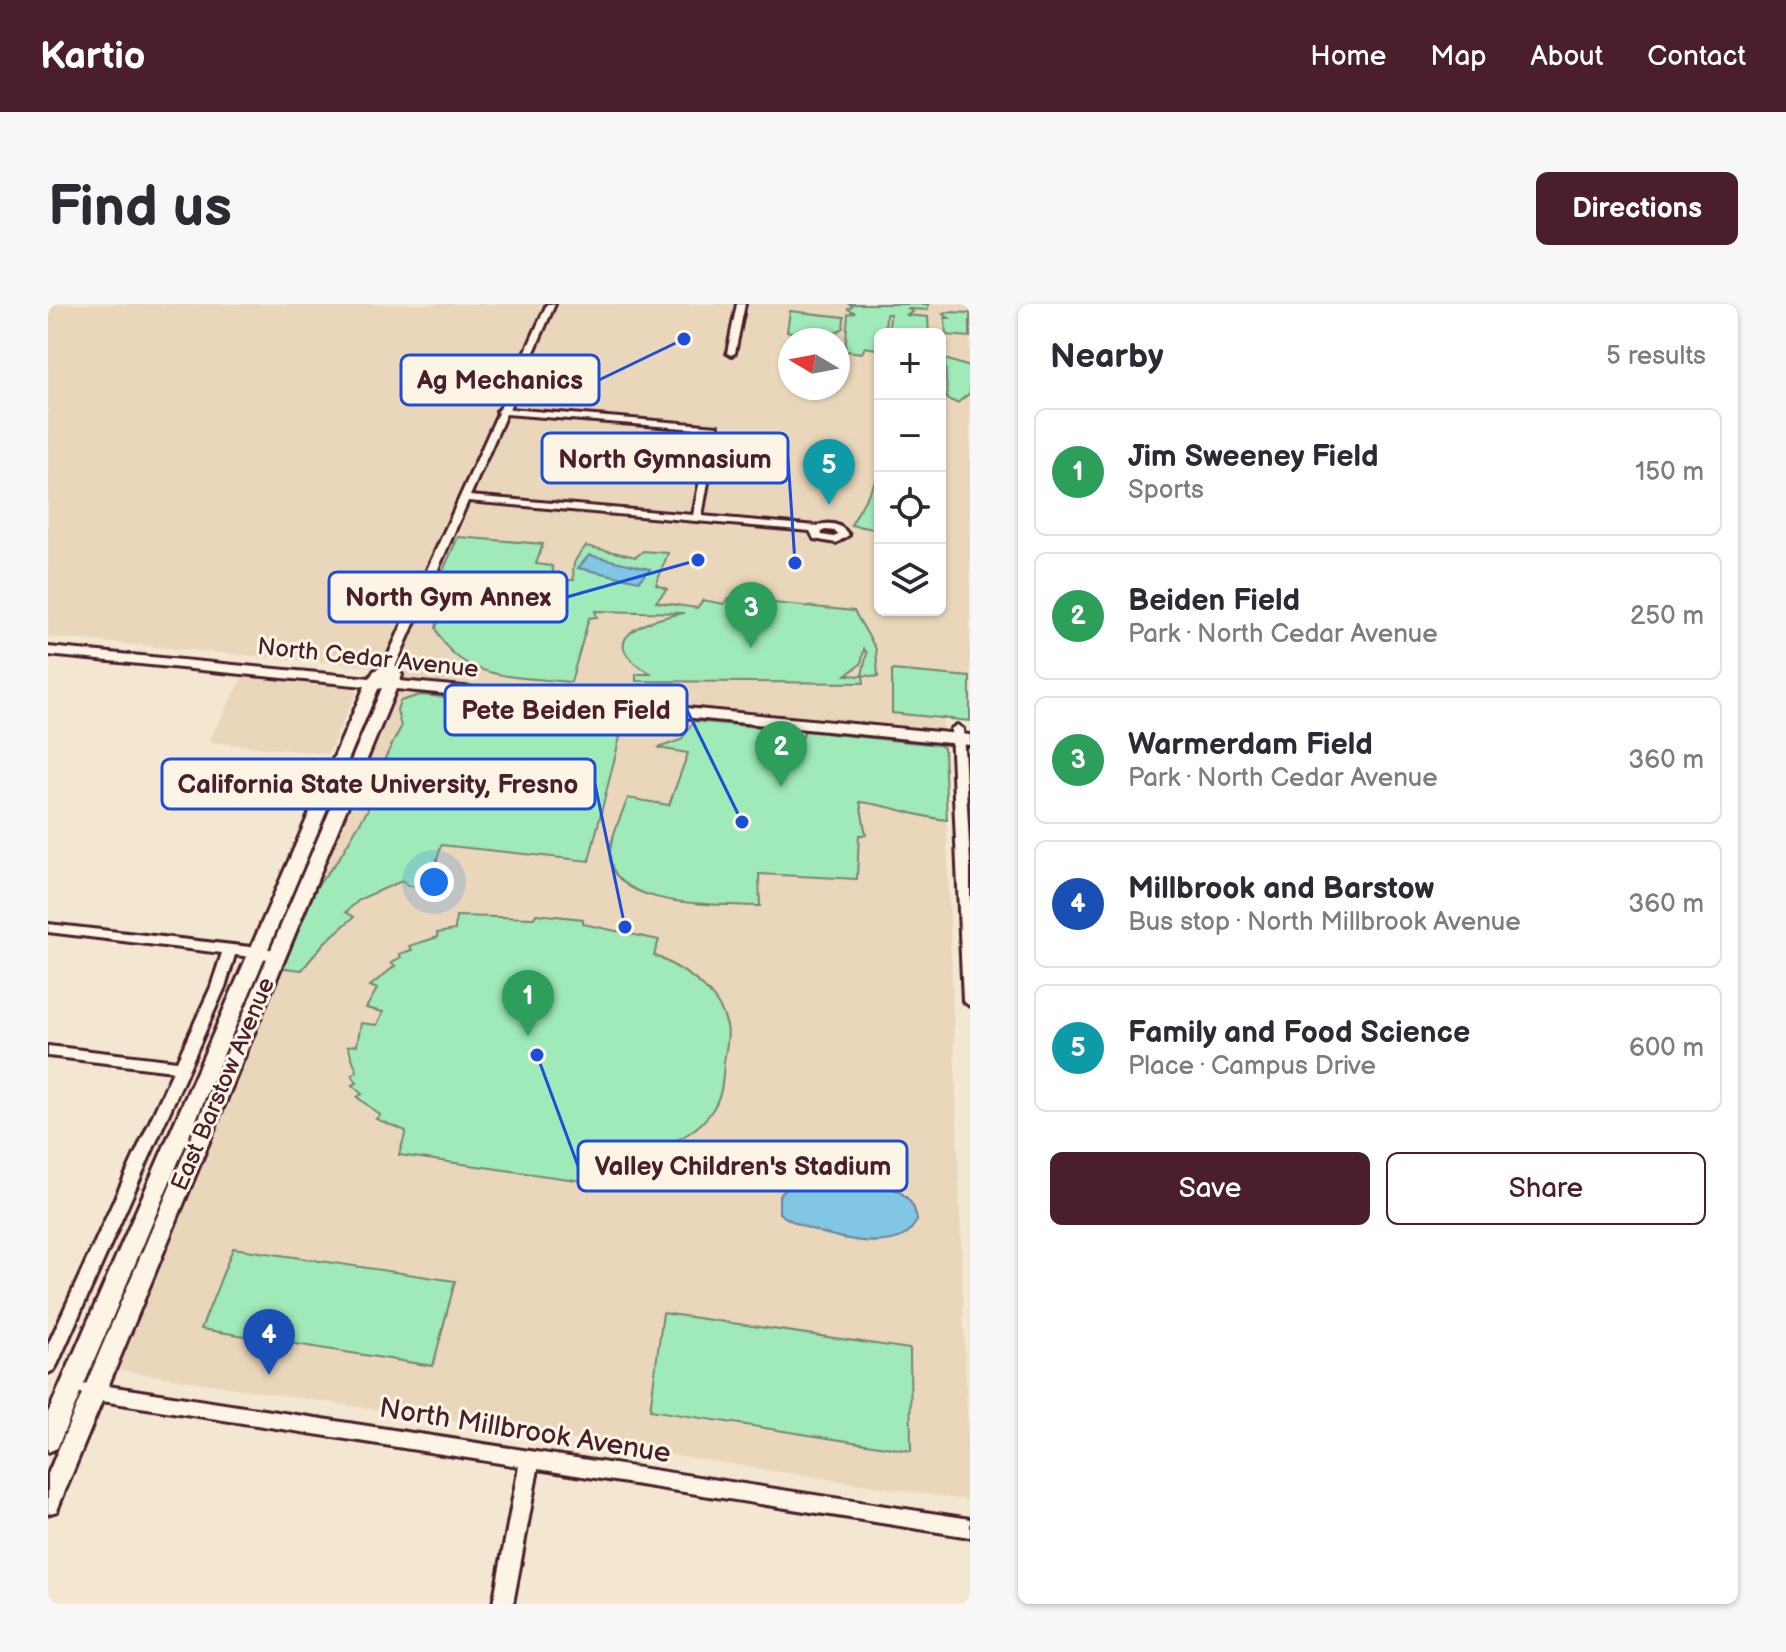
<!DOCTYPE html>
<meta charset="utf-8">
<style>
:root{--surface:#fff;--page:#f7f7f7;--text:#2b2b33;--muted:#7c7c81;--line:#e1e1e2;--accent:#4a1f2b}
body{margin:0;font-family:"Balsamiq Sans",sans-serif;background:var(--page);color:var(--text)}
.controls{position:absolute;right:24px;top:24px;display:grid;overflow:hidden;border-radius:12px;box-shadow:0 2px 6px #0004}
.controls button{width:72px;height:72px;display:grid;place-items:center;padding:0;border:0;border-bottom:2px solid var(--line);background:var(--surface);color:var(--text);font:40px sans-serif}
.compass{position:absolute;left:730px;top:24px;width:72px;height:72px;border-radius:50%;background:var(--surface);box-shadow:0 2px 6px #0004;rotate:280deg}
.you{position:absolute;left:386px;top:578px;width:28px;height:28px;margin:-20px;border:6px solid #fff;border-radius:50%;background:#1a73e8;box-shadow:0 0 0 12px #1a73e833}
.badge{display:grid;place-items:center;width:52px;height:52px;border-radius:50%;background:var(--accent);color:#fff;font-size:26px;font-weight:700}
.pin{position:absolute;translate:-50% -66px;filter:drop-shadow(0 2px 4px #0008)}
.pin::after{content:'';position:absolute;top:42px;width:28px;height:24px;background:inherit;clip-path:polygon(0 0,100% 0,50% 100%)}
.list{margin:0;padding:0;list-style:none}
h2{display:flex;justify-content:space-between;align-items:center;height:104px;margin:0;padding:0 32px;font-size:34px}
h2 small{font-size:26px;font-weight:400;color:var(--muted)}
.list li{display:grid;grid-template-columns:52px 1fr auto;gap:24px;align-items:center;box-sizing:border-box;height:128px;margin:0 16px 16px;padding:0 16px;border:2px solid var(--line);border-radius:12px}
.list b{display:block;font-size:30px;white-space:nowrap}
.list p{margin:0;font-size:26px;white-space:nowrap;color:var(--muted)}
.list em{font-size:26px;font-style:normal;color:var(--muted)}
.actions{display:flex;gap:16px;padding:24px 32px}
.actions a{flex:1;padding:18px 0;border:2px solid var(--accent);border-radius:12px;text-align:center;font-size:28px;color:var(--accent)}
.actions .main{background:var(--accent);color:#fff}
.icon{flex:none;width:44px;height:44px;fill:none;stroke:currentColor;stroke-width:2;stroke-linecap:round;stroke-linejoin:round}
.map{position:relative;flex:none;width:922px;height:1300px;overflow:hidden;border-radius:12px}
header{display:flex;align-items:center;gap:48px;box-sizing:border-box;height:112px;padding:0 40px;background:var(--accent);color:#fff}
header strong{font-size:38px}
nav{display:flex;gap:44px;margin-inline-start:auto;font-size:28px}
.intro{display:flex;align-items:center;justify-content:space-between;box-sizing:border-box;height:192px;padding:0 48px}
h1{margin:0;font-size:56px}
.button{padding:20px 36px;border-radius:12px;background:var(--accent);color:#fff;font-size:28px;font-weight:700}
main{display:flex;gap:48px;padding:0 48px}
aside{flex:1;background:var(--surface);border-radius:12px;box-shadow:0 2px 6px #0004}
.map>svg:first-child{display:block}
</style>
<header>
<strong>Kartio</strong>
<nav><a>Home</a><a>Map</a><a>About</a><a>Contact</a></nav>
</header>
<div class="intro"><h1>Find us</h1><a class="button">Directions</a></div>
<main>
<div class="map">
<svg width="922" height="1300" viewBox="0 0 922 1300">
<rect width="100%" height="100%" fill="#f4e7d2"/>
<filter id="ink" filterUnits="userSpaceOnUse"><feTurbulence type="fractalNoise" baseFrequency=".0125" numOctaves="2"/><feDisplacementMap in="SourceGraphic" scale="16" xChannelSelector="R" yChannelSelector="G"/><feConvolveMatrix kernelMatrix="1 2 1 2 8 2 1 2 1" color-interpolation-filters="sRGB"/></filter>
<g filter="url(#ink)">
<!-- built -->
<g fill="#ead7bb" fill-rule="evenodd">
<path d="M0 0H922V418L895 416 922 1197 70 1066 359 366 0 333ZM832 30H892V306H832ZM742 36H790V84H742Z"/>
<path d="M195 373 305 384 309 387 280 450 160 438Z"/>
</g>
<!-- green -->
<g fill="#a0e9b8" stroke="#758472" stroke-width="2">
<path d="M801 0H880V6L861 5 865 8 858 11 880 13 881 30 841 27 842 10H838L837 30H832L829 45 817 43 814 49 797 47 800 10 806 8 800 5 804 2Z"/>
<path d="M742 7 796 13 795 24 776 35C768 29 751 31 739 27Z"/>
<path d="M902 8 922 9V33L898 31 897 14H901L895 10Z"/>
<path d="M897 55 922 63V89L909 99 899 95Z"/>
<path d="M832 169V226L803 221Z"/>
<path d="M410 233 495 240 488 260 504 262 507 276H526C523 258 528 254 538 242L588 253 595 247 620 249 608 281 619 285 608 298 649 304 655 296 676 300 681 294 690 293 689 303 715 298 806 307 828 345 830 373 814 371 819 349 816 345 813 360 798 371 815 372 816 379 588 377V370H604C540 336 599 315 636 309L547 307 549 313 541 314 523 378C475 373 408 377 388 324L397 289 412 290 418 275 393 271Z"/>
<path d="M844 366 922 373V417L844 409Z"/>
<path d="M372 391 578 409 541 557 393 541 382 582H360L354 577 312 595 298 608 306 613 276 639 254 666 235 664 269 582 290 556 320 505 318 477 334 460 353 423 349 406 352 397Z"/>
<path d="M646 417 740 426 743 432 755 433 756 427 891 441 896 444 899 516C868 513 843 501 812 498L818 531H811L809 575 711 570 712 602C674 600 558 606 562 548 563 531 574 510 580 494L621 501 640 449 610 444 633 436Z"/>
<path d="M488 610 535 615V620L611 636 606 651C636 666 670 685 679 722 682 732 677 748 676 759 675 768 675 780 672 790 657 837 596 852 553 854L548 879 351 851 358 827 328 815 332 811 309 793 314 790 304 781 309 779 304 771 309 768 300 742 309 741 313 719 329 721 335 708 318 704 329 685 322 682 347 662 343 659 353 653 351 650 364 646 361 642 390 633 389 629 407 626 408 612 486 614Z"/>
<path d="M185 944 407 977 385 1062 153 1025Z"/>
<path d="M615 1009 862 1045 863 1147 602 1106Z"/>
</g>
<!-- water -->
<g fill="#81c6e2" stroke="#6b8399" stroke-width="2">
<path d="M541 251 602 265 591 277 530 264Z"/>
<path d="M750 874C786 876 865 867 869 917 866 921 862 928 857 931 828 948 755 928 731 909V891Z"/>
</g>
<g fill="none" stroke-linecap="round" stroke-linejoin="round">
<!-- minor casing -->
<g stroke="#4a1f2b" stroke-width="6">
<g id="minor">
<path d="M499 0H507L461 105 670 122 654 212 769 222C782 217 793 220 801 231L788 239 766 235 762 227 420 197 347 363 345 365H337L335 363 450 109 449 107 452 105ZM458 110 662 126 645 211 422 192ZM777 226 787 227 790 230 786 233 774 231 773 228Z"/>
<path d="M689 0H697L687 49 683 51 679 49Z"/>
<path d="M909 421 915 425 922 560V702L915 697 903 425Z"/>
<path d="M0 620 229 646 236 651 229 656 187 651 177 683 9 1061 6 1066 0 1069V1041L125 767 0 752V742L129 757 163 683 174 649 0 628Z"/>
<path d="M41 1079 922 1215V1233L490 1165 465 1300H445L471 1162 41 1095 35 1093 32 1087 35 1081Z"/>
</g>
</g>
<!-- major casing -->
<g stroke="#4a1f2b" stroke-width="6">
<path id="major" d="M0 343 322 374 326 367 341 359 346 360 354 371 352 377 922 431V441L348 385 12 1199 9 1207 0 1210V1170L334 384 330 385 12 1137 9 1144 0 1148V1109L317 382 0 351Z"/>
</g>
<!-- minor -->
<use href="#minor" fill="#fcf5e5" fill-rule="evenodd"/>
<!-- major -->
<use href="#major" fill="#fcf5e5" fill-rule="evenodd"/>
</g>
</g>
<g text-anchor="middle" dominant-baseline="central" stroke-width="6" stroke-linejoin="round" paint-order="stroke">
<!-- street labels -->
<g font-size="24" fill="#4a1f2b" stroke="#fcf5e5">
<text transform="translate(320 354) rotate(6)">North Cedar Avenue</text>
<text transform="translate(175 780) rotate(-67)">East Barstow Avenue</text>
</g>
<!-- near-street labels -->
<g font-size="28" fill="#4a1f2b" stroke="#fcf5e5">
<text transform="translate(477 1127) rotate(9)">North Millbrook Avenue</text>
</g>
</g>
<!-- callouts -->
<path fill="none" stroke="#1d4ed8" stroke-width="3" d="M636 35L551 76M747 259L740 154M650 256L519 293M694 518L639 406M577 623L547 480M489 751L530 862"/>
<g fill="#1d4ed8" stroke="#fcf5e5" stroke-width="3">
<circle cx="636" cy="35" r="8"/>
<circle cx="747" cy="259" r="8"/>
<circle cx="650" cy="256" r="8"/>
<circle cx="694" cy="518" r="8"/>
<circle cx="577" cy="623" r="8"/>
<circle cx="489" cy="751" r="8"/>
</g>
<g fill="#fcf5e5" stroke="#1d4ed8" stroke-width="3">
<rect x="353" y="51" width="198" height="50" rx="8"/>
<rect x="494" y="129" width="246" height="50" rx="8"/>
<rect x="281" y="268" width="238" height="50" rx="8"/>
<rect x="397" y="381" width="242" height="50" rx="8"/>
<rect x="114" y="455" width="433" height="50" rx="8"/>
<rect x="530" y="837" width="329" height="50" rx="8"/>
</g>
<g font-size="26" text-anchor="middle" font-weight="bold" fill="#4a1f2b">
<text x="452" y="85">Ag Mechanics</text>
<text x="617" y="164">North Gymnasium</text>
<text x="400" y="302">North Gym Annex</text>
<text x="518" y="415">Pete Beiden Field</text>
<text x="330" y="489">California State University, Fresno</text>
<text x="695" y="871">Valley Children's Stadium</text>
</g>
</svg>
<div class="controls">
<button>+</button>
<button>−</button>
<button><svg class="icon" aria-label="locate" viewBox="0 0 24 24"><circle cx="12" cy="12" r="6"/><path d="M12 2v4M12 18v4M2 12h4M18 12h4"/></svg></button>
<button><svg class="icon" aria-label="layers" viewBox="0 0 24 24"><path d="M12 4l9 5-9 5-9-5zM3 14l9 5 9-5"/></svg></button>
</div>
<svg class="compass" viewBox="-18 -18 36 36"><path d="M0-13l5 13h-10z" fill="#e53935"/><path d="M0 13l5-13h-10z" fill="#7c7c81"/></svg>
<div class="you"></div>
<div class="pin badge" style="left:480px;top:732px;background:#2e9e5b">1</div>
<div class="pin badge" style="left:733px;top:483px;background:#2e9e5b">2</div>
<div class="pin badge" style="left:703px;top:344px;background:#2e9e5b">3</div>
<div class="pin badge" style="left:221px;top:1071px;background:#1a4fb4">4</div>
<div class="pin badge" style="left:781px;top:201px;background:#0f9aa8">5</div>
</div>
<aside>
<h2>Nearby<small>5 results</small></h2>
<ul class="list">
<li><span class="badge" style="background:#2e9e5b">1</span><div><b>Jim Sweeney Field</b><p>Sports</p></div><em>150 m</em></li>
<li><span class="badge" style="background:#2e9e5b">2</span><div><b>Beiden Field</b><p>Park · North Cedar Avenue</p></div><em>250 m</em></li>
<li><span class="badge" style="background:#2e9e5b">3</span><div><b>Warmerdam Field</b><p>Park · North Cedar Avenue</p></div><em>360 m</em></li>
<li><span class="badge" style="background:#1a4fb4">4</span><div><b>Millbrook and Barstow</b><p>Bus stop · North Millbrook Avenue</p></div><em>360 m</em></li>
<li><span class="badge" style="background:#0f9aa8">5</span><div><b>Family and Food Science</b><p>Place · Campus Drive</p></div><em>600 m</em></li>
</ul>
<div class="actions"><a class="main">Save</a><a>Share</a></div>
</aside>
</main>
